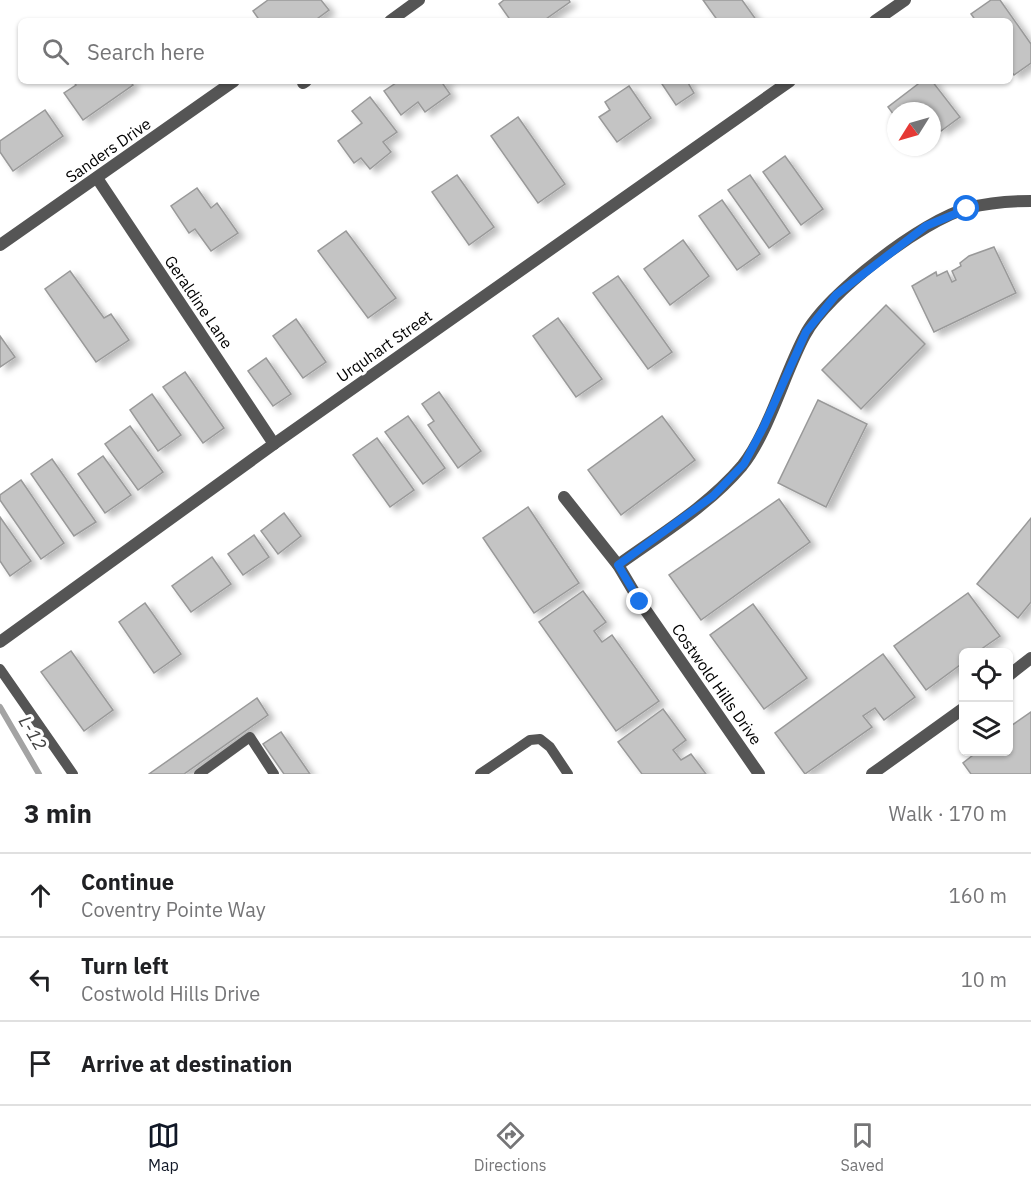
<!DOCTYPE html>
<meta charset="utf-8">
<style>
:root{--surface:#fff;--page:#f2f2f2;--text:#202124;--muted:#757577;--line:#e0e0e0;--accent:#111827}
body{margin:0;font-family:"IBM Plex Sans",sans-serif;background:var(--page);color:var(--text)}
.controls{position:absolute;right:18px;bottom:18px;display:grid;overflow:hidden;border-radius:9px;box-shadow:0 2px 4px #0004}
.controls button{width:54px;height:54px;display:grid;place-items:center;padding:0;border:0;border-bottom:2px solid var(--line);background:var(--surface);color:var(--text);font:30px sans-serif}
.compass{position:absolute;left:887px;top:102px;width:54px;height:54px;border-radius:50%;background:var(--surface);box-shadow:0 2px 4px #0004;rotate:233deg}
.stop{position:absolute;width:18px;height:18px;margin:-14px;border:4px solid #1a73e8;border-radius:50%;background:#fff}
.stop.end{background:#1a73e8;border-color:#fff;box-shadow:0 2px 6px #0008}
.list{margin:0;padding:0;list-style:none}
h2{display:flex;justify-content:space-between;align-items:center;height:78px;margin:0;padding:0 24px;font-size:26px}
h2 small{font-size:20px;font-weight:400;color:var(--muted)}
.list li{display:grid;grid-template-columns:39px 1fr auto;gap:18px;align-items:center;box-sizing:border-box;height:84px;padding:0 24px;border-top:2px solid var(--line)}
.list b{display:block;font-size:22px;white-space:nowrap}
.list p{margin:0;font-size:20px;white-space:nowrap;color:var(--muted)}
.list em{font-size:20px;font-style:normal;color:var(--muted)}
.icon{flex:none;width:33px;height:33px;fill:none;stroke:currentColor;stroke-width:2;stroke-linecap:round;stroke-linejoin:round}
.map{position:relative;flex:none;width:1031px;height:774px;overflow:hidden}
.search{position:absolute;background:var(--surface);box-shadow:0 2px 4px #0004;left:18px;right:18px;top:18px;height:66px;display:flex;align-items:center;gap:15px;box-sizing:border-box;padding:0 21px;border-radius:9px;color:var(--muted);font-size:22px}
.sheet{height:330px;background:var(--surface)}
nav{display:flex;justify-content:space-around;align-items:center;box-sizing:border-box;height:84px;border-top:2px solid var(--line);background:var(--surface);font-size:16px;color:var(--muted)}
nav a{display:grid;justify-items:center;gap:3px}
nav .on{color:var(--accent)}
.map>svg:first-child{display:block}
</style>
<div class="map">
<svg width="1031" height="774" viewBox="0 0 1031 774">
<defs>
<filter id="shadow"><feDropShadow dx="6" dy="4" stdDeviation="3" flood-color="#0004"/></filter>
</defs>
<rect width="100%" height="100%" fill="#fff"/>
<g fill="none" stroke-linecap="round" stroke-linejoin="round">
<!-- stream -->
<path stroke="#a3a3a3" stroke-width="6" d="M0 707 39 774"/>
</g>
<!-- building -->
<g fill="#c4c4c4" stroke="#999" stroke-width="1.5" filter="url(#shadow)">
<path d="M268 0H321L329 10 314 21H260L253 11Z"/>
<path d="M504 0H569L570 2 543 21H511L499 4Z"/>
<path d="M703 0H742L757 21H718Z"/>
<path d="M991 0H1000L1031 44V63L1014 75 1010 70V21H976L971 14Z"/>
<path d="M73 81H130L133 85 83 120 64 93 76 85Z"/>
<path d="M399 81H448L443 84 450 94 425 112 418 102 401 115 384 91Z"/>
<path d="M660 81H687L694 93 676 105Z"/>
<path d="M922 81H932L960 117 941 131 935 123 932 125V111H896V118L888 107Z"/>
<path d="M629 86 651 118 617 142 599 117 610 110 605 102Z"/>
<path d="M370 97 397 132 383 142 391 152 370 169 361 158 354 163 338 141 362 123 352 111Z"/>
<path d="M45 110 63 136 13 171 0 152V141Z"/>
<path d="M518 117 565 184 538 203 491 136Z"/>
<path d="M785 156 823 209 801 225 763 172Z"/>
<path d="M457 175 494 227 469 245 432 192Z"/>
<path d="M750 175 790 233 769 248 728 190Z"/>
<path d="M197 188 211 208 217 203 238 233 211 251 195 229 189 233 171 206Z"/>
<path d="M722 200 760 254 737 270 699 216Z"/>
<path d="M346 231 396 298 368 318 318 251Z"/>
<path d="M683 240 709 276 670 305 644 269Z"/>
<path d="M994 247 1016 293 934 332 912 286 936 272 937 276 947 271 952 282 956 280 952 271 961 266 960 263 969 256Z"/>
<path d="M70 271 104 318 111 314 129 340 96 362 45 289Z"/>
<path d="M618 276 672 352 648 369 593 293Z"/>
<path d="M886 305 925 344 861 409 822 370Z"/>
<path d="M558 318 602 379 576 397 533 336Z"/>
<path d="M296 319 326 362 303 378 273 336Z"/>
<path d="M0 336 15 357 0 367Z"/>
<path d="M266 358 291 394 273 406 248 371Z"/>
<path d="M185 372 224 428 203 443 163 387Z"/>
<path d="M439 392 481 451 458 468 428 425 434 421 422 404Z"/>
<path d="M152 394 181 435 158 451 130 410Z"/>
<path d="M818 400 867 424 826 507 778 483Z"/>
<path d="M408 416 445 468 423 484 385 432Z"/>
<path d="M662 416 695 460 621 515 588 470Z"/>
<path d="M130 426 163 472 138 490 105 444Z"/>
<path d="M377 438 414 490 390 507 353 455Z"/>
<path d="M103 456 131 495 105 513 78 474Z"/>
<path d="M52 459 96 522 74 536 31 474Z"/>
<path d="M21 480 64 543 41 559 0 500V495Z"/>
<path d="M779 499 810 542 701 620 669 575Z"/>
<path d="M528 507 579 583 534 613 483 538Z"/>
<path d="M284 513 301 536 278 554 261 531Z"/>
<path d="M0 517 31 561 10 576 0 561Z"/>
<path d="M1031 518V602L1018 618 977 584Z"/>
<path d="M254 535 269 557 243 575 228 554Z"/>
<path d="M212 557 231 584 191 612 172 586Z"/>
<path d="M583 591 606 622 594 631 602 642 612 635 659 701 616 731 539 622Z"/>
<path d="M968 593 1000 636 977 652H964V662L926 690 894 646Z"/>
<path d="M145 603 181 654 154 673 119 622Z"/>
<path d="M753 604 807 678 764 709 710 635Z"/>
<path d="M71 651 113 710 84 731 41 672Z"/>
<path d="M883 654 915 697 884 720 875 708 863 716 872 727 805 774 775 733Z"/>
<path d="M257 698 268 715 184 774H149Z"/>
<path d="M663 709 686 740 673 750 681 760 691 754 706 774H642L618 742Z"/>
<path d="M1031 712V774H971L963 763 977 752H1008V728Z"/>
<path d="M281 732 310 774H284L263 744Z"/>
</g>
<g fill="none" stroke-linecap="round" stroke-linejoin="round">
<!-- service -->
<g stroke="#555" stroke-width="10">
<path d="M0 669 73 774"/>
<path d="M199 774 250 737 274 774"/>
<path d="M480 774 530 740 540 739 550 747 568 774"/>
</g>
<!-- minor -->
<g stroke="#555" stroke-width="12">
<path d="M390 21 419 0"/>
<path d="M875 21 905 0"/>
<path d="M303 83 306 81"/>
<path d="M97 178 274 444"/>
<path d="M0 245 234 81"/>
<path d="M564 497 618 565 640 602 759 774"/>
<path d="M618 565C661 534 708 506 742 466 768 434 785 372 805 335 826 294 923 220 968 208 988 203 1010 201 1031 201"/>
<path d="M0 642 274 444 790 81"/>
<path d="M1008 676 1031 658"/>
<path d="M872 774 964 708"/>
</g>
</g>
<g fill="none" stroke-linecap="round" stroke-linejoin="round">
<!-- route -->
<path stroke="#1a73e8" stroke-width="8" d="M640 602 618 565 713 496 744 464 764 426 806 332 836 295 926 226 967 209"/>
</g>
<g text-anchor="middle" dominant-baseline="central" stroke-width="6" stroke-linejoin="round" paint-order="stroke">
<!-- street labels -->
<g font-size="16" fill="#000" stroke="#fff">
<text transform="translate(108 150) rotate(-35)">Sanders Drive</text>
<text transform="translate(199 302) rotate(56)">Geraldine Lane</text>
<text transform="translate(384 346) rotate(-35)">Urquhart Street</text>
<text transform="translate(717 684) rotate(55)">Costwold Hills Drive</text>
</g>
<!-- water labels -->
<g font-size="18" font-style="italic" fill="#444" stroke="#fff">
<text transform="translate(33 733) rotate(59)">L-12</text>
</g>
</g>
</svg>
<div class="controls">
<button><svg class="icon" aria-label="locate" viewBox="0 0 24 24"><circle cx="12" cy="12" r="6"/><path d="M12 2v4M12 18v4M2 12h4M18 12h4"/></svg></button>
<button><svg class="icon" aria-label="layers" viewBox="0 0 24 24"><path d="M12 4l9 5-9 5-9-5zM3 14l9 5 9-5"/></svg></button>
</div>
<svg class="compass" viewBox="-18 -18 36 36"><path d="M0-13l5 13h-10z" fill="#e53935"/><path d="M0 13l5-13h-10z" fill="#757577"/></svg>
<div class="stop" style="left:967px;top:209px"></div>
<div class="stop end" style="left:640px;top:602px"></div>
<div class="search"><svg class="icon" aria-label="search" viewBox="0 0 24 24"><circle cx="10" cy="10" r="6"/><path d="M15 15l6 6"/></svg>Search here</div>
</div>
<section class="sheet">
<h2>3 min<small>Walk · 170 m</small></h2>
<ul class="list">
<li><svg class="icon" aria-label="ahead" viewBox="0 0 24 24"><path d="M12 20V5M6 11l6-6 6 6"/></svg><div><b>Continue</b><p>Coventry Pointe Way</p></div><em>160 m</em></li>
<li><svg class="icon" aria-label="left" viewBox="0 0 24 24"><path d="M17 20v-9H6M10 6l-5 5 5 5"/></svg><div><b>Turn left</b><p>Costwold Hills Drive</p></div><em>10 m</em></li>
<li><svg class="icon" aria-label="arrive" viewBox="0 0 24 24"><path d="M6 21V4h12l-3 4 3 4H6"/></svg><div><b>Arrive at destination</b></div></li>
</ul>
</section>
<nav>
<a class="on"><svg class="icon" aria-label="map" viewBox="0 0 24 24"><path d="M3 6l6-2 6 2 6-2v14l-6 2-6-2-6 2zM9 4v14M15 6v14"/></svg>Map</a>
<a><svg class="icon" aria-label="directions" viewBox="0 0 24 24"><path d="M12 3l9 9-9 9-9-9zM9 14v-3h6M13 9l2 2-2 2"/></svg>Directions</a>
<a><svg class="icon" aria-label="saved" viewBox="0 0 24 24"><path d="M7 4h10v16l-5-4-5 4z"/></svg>Saved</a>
</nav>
